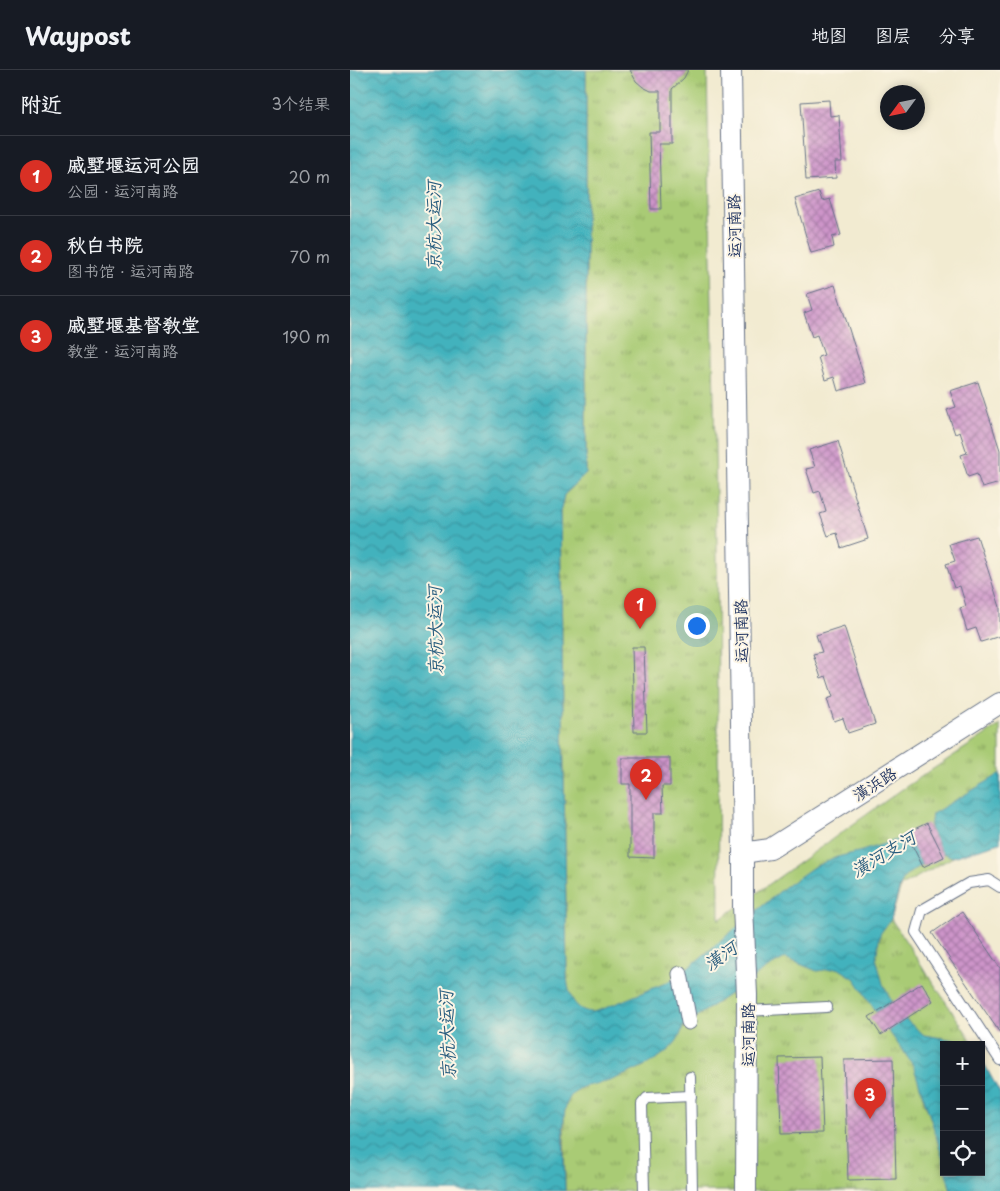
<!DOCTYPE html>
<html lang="zh">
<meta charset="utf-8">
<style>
:root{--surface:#171b24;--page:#242831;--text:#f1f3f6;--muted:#9ea1a6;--line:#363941;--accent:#d93025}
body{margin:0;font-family:"Playpen Sans","LXGW WenKai TC",sans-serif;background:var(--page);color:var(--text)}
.controls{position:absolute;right:15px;bottom:15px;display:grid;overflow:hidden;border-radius:0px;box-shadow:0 2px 8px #0003}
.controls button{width:45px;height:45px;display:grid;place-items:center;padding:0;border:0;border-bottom:1px solid var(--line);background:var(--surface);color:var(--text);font:25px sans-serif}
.compass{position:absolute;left:530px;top:15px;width:45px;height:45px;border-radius:50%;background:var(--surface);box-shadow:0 2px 8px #0003;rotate:237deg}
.you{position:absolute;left:346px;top:555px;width:18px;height:18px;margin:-12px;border:4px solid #fff;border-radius:50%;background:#1a73e8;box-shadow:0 0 0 8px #1a73e833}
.badge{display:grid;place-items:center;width:32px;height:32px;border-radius:50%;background:var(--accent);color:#fff;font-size:16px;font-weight:700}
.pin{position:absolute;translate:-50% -41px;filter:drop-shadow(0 1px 2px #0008)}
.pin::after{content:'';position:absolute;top:26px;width:18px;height:15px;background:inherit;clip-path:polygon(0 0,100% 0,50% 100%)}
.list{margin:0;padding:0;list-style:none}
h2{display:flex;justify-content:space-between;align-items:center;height:65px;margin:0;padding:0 20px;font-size:21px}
h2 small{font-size:16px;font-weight:400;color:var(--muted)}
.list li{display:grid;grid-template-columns:32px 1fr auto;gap:15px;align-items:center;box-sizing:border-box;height:80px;padding:0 20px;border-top:1px solid var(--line)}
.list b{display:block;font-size:19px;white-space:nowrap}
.list p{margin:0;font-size:16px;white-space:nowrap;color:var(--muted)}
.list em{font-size:16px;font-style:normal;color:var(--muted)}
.icon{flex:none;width:28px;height:28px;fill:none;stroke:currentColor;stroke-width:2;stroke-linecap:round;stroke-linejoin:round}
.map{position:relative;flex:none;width:650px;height:1121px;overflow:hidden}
header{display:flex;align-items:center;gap:30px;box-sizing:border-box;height:70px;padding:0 25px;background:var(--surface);border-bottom:1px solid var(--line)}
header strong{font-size:24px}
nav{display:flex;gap:28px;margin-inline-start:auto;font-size:18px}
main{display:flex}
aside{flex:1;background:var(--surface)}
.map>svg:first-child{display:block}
</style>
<header>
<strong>Waypost</strong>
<nav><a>地图</a><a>图层</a><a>分享</a></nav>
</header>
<main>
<aside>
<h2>附近<small>3个结果</small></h2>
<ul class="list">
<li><span class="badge">1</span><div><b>戚墅堰运河公园</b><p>公园 · 运河南路</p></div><em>20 m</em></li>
<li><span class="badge">2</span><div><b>秋白书院</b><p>图书馆 · 运河南路</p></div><em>70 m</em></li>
<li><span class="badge">3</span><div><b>戚墅堰基督教堂</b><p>教堂 · 运河南路</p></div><em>190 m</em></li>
</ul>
</aside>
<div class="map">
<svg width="650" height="1121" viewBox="0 0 650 1121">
<defs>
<pattern id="park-tufts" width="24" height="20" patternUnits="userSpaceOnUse" patternTransform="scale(1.25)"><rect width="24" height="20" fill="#a9cb74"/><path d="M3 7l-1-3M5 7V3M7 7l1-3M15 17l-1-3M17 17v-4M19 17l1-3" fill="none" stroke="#89a562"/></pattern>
<pattern id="water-waves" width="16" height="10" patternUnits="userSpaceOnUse" patternTransform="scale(1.25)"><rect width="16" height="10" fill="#43b2bd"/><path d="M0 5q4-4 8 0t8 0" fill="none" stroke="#37919d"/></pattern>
<pattern id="building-cross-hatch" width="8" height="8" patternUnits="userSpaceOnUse" patternTransform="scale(1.25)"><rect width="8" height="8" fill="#cd94c9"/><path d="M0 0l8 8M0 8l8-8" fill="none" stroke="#a679a6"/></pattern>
</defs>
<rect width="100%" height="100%" fill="#fcf5e5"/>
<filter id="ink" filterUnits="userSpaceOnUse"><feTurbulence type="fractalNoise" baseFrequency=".02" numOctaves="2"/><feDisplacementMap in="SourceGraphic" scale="10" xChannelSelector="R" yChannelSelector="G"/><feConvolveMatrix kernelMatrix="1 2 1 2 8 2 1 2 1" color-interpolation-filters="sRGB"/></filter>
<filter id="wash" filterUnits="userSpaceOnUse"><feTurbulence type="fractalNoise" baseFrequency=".0096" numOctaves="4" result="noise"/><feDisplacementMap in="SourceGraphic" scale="20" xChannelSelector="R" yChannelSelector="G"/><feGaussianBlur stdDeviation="1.12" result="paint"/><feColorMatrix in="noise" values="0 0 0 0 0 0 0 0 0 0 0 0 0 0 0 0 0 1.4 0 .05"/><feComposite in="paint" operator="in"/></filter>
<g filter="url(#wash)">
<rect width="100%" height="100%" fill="#f2ebd1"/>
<!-- park -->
<path fill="url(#park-tufts)" stroke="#627d69" d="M236 0H357L367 473 369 850 551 720 650 655V756L603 787 551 816 541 849 623 973 619 975H594L572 1024C580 1049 594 1076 594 1102H596L601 1121H215L214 1050 217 906 210 442 214 425 236 404Z"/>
<!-- water -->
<g fill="url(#water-waves)" stroke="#2f708e">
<path d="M0 0H236V404L214 425 210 442 217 906C218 921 222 940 241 942 244 942 250 940 253 939L325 909 435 817 462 798 483 788 512 781 558 766 572 795 556 805 550 816 541 849 530 864 526 888 533 914 542 932 526 942 505 909 488 898 467 901 435 888 417 898 333 956C332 960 331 964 329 967 318 988 280 1003 259 1011 241 1017 226 1012 217 1033 210 1051 215 1099 215 1121H0Z"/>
<path d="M650 704V773L603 787 592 783 580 758 582 744Z"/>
<path d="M555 949 574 965 623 973 624 975H594V1093L584 1059 563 995 538 960Z"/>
<path d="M631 988 650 1023V1121H601L596 1102H631Z"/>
</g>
<g id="blocks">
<!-- building -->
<g fill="url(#building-cross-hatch)">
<path d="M280 0H338L334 8 322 19V74H309L311 139H301L299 62H310V21H301L293 17 286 11Z"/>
<path d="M479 30 480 46 489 45 492 92H485L486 108 456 110 451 32Z"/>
<path d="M469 122 472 131 480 129 491 165 482 167 484 177 461 183 445 129Z"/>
<path d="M485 215 516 313 488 321 484 307 475 310 468 287 474 285 467 265 462 267 454 243 462 240 457 224Z"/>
<path d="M628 312 650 380V413L632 418 627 404 618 407 611 385 617 383 610 362 605 364 597 340 606 337 600 321Z"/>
<path d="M488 371 518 469 491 478 487 463 478 466 470 444 476 442 470 421 464 423 456 399 465 397 459 380Z"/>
<path d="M627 466 650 537V566L631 572 626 558 617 561 610 538 616 536 610 516 604 518 596 494 605 491 599 474Z"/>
<path d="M494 556 525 654 498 663 493 648 484 651 477 629 483 627 476 606 471 608 463 584 472 582 466 565Z"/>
<path d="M282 577H294L297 662H284Z"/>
<path d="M272 688H320V716H312L313 743H304V788L280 787V714H272Z"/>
<path d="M577 753 594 787 573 797 556 763Z"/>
<path d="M612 842 650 898V963L582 863Z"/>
<path d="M572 913 583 931 531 965 519 947Z"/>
<path d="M470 987 473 1063 431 1064 429 988Z"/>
<path d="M543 989 546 1109 498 1110 494 990Z"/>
</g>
</g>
</g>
<g filter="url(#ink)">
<use href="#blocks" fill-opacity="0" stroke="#667186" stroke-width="1"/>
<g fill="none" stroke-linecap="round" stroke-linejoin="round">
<!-- service casing -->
<g stroke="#667186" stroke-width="12">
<g id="service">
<path d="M650 817 639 810 619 813 572 840 566 862 650 990"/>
<path d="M397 941 477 937"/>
<path d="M340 1007 342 1121"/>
<path d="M294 1121 292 1034 297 1028 341 1026"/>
</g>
</g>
<!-- pedestrian casing -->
<g stroke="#667186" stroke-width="17">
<path id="pedestrian" d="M330 904 339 952"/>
</g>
<!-- minor casing -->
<g stroke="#667186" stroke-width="22">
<g id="minor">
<path d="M381 0 393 783V836L397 925 396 1121"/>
<path d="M393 783 420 779 650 633"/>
</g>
</g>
<!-- service -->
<use href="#service" stroke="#fff" stroke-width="10"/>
<!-- pedestrian -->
<use href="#pedestrian" stroke="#fff" stroke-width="15"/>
<!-- minor -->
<use href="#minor" stroke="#fff" stroke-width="20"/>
</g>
</g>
<g text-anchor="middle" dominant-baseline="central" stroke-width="4" stroke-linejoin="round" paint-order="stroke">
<!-- street labels -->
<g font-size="16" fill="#1b2f5e" stroke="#fcf5e5">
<text transform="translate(383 156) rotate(-91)">运河南路</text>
<text transform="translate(390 561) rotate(-91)">运河南路</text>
<text transform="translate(524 713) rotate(-32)">潢浜路</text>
<text transform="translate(397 965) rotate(-90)">运河南路</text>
</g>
<!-- water labels -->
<g font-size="18" font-style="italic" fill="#295d7f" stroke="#fcf5e5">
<text transform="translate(82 156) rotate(-90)">京杭大运河</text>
<text transform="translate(84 561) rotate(-91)">京杭大运河</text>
<text transform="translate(533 783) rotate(-31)">潢河支河</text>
<text transform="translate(370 885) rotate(-35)">潢河</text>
<text transform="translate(96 965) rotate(-92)">京杭大运河</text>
</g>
</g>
</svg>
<div class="controls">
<button>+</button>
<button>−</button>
<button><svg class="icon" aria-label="locate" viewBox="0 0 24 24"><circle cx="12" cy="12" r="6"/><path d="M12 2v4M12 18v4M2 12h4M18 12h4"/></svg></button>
</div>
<svg class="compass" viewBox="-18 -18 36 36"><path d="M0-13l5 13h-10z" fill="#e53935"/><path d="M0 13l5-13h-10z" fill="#9ea1a6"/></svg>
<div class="you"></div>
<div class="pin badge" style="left:290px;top:559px">1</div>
<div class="pin badge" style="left:296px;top:730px">2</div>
<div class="pin badge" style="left:520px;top:1049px">3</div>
</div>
</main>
